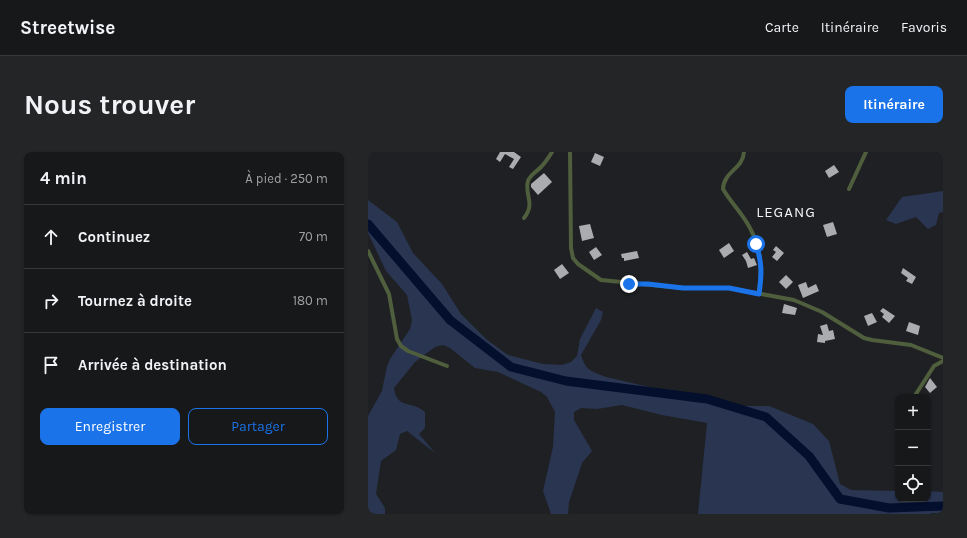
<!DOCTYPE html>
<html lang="fr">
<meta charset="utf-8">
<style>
:root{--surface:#17181a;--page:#242527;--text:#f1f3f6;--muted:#9ea0a2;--line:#363739;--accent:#1a73e8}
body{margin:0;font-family:Karla,sans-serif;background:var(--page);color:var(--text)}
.controls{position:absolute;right:12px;bottom:12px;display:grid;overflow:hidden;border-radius:8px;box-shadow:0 1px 3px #0004}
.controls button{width:36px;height:36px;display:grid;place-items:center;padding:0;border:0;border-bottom:1px solid var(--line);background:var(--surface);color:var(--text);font:20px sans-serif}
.stop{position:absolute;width:12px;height:12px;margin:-9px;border:3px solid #1a73e8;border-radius:50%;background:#fff}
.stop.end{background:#1a73e8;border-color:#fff;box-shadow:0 1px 4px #0008}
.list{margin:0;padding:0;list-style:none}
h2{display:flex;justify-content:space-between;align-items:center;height:52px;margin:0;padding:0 16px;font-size:17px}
h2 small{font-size:13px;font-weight:400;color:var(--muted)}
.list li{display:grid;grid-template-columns:26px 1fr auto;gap:12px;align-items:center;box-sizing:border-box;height:64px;padding:0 16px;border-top:1px solid var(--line)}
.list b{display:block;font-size:15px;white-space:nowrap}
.list em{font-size:13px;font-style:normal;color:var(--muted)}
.actions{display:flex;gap:8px;padding:12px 16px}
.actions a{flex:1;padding:9px 0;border:1px solid var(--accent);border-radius:8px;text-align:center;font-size:14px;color:var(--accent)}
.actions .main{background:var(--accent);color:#fff}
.icon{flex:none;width:22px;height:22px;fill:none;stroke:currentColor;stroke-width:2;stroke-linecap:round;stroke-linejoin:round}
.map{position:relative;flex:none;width:575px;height:362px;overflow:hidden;border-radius:8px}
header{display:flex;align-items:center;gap:24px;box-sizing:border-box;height:56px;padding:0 20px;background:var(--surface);border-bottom:1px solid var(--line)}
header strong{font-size:19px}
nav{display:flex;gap:22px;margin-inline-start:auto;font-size:14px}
.intro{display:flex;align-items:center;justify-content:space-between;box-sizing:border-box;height:96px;padding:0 24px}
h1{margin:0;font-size:28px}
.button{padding:10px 18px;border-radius:8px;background:var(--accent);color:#fff;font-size:14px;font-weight:700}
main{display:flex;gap:24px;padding:0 24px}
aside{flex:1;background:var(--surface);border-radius:8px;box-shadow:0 1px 3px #0004}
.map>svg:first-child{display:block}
</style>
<header>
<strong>Streetwise</strong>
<nav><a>Carte</a><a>Itinéraire</a><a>Favoris</a></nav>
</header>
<div class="intro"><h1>Nous trouver</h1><a class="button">Itinéraire</a></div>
<main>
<aside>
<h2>4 min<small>À pied · 250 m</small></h2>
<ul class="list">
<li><svg class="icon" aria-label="ahead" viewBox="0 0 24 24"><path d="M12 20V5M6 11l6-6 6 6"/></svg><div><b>Continuez</b></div><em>70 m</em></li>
<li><svg class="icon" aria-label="right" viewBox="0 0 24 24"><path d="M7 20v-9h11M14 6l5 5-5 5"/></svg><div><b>Tournez à droite</b></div><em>180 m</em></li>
<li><svg class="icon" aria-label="arrive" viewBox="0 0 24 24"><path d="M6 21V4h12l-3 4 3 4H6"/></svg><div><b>Arrivée à destination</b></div></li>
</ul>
<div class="actions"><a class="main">Enregistrer</a><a>Partager</a></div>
</aside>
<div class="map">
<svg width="575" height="362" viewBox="0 0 575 362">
<rect width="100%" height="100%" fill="#1f2023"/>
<!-- green -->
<g fill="#293551">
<path d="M575 39V60L571 61 568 73 560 77 548 65 528 72 518 68 534 45Z"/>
<path d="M0 48 29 70 45 101 74 132 93 162 118 187 133 198 140 203 175 212 194 213 203 210 209 204 212 187 228 156 235 160 233 168 213 203C218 219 223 219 238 225L363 254H401L445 272 461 289 472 332 483 338 530 339V347H560V339L575 340V362L564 361 562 362H330L339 271 294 263 254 253 229 257 213 256 206 260V268L224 299 214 311 201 350 200 362H183L175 339 185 295 187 260 179 245 173 240 130 220 107 216 82 196 75 193 67 195 47 210 26 236C29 258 44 248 57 260V276L51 282 67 301 39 279 32 282 28 298 13 309 8 342 17 356V362H0V264L14 239 19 214 22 207 42 177 44 168 39 143 18 119 0 81Z"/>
</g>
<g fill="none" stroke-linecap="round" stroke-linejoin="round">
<!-- river -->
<path stroke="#040e2d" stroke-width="9" d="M0 72 82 168 143 215 198 229 339 247 398 265 441 304 472 347 521 356 575 354"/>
</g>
<!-- building -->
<g fill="#aaacaf">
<path d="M132 0H146L153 5 145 17 141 15 146 7 137 2 132 10 128 7Z"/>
<path d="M227 1 236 5 232 14 223 10Z"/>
<path d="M466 13 471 20 461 26 457 19Z"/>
<path d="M176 21 184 30 170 43 163 35V32Z"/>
<path d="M465 70 469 82 459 85 455 73Z"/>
<path d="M222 72 226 86 214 89 211 74Z"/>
<path d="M361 91 366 99 356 106 351 98Z"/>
<path d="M408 94 416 101 409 109 404 105 408 100 405 98Z"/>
<path d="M228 95 234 103 226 108 221 100Z"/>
<path d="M269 99 271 106 256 109V106H254L253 102Z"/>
<path d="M379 100 383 107 386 106 389 113 380 116 378 109 374 103Z"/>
<path d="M194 112 201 121 192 127 186 118Z"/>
<path d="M535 116 548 125 544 132 538 129 540 126 533 121Z"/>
<path d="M418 123 425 130 418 137 411 130Z"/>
<path d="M438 130 440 136 448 132 451 139 435 146 430 133Z"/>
<path d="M416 152 429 156 427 163 414 161Z"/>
<path d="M515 156 527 164 521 171 514 165 516 162 512 159Z"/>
<path d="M504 161 509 170 500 174 496 164Z"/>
<path d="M541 170 552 174 550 183 538 179Z"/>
<path d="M459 172 461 179 465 178 467 187 457 189V191L449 190 450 182 455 183 452 174Z"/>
<path d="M562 226 569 235 562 241 557 235Z"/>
</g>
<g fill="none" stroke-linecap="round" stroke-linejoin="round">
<!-- minor -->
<g stroke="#4f5e3c" stroke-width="4">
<path d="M202 0 203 96 205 106 210 112 233 128 315 136H361L426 148 454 160 496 186 504 188 543 193 575 206"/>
<path d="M376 0C375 17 356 19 355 37 363 51 376 63 383 78 394 99 394 119 391 142"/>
<path d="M481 37 498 0"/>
<path d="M156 66C168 51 156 43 160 29 162 23 168 20 173 15 177 11 181 5 184 0"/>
<path d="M0 99 21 142 29 187 33 194 40 199 79 214"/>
<path d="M546 245 566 214 575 209"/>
</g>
</g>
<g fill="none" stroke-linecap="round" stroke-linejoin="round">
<!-- route -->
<path stroke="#1a73e8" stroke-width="5" d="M261 132H280L315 136H361L391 142C394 121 394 111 388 92"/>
</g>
<g text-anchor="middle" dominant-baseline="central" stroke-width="4" stroke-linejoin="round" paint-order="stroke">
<!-- quarter labels -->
<g font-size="15" letter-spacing="1" fill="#f1f2f4" stroke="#1f2023">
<text x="418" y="60">LEGANG</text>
</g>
</g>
</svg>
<div class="controls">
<button>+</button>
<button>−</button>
<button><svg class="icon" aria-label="locate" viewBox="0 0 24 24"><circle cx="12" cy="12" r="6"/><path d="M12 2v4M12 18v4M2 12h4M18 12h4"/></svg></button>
</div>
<div class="stop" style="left:388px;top:92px"></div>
<div class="stop end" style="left:261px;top:132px"></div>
</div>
</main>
